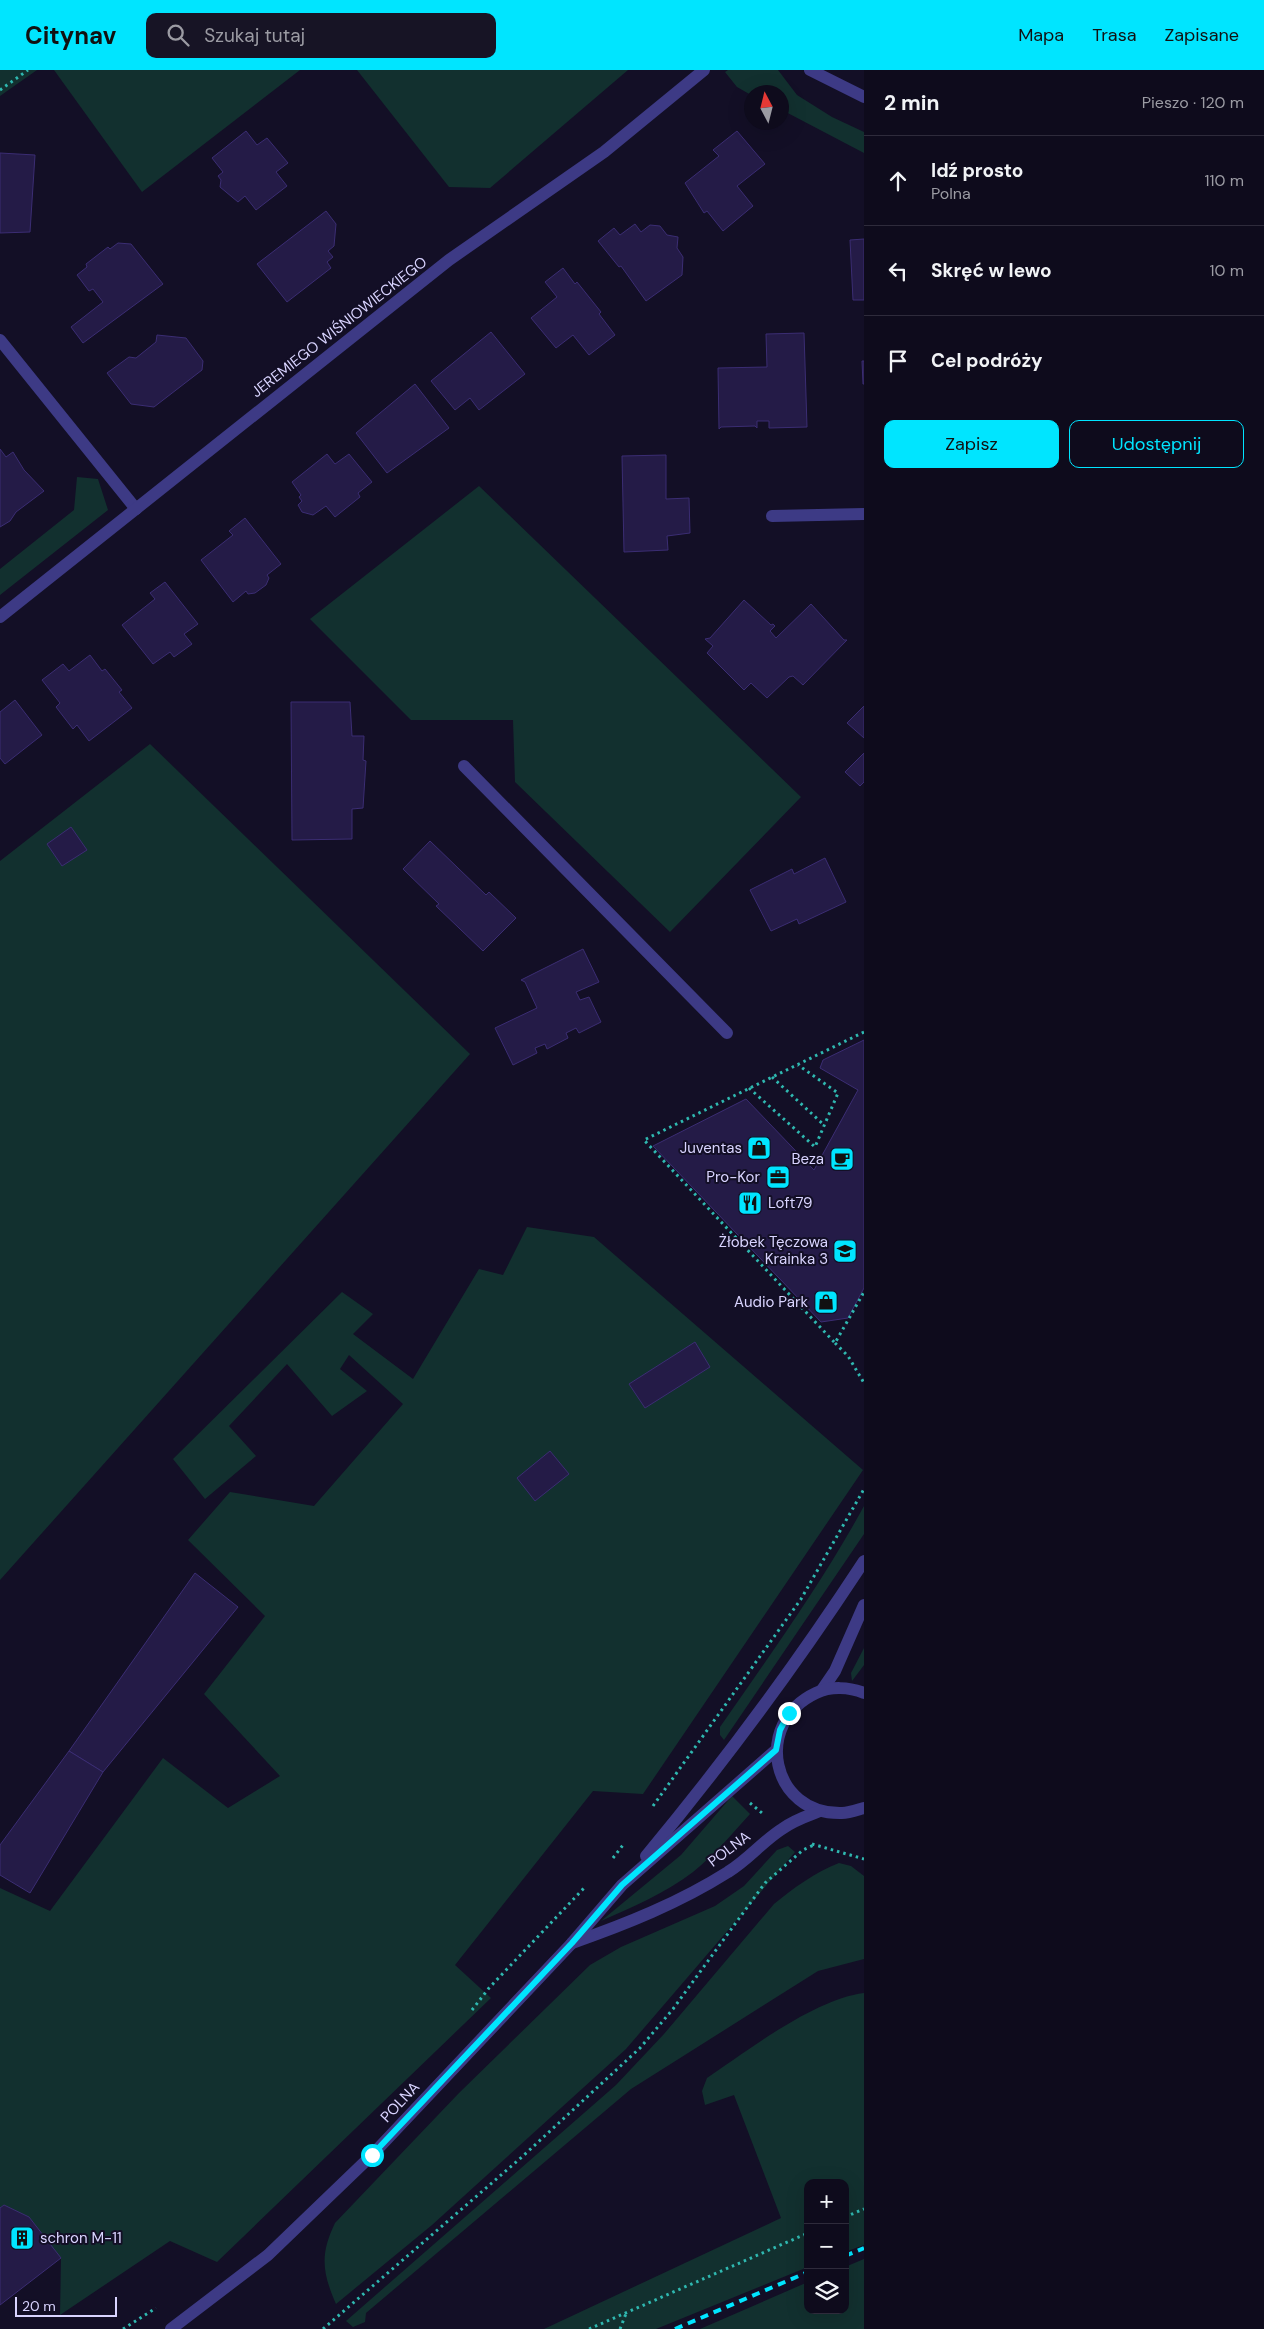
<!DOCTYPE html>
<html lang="pl">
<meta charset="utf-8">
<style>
:root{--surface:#0e0b1c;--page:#171425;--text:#f1f3f6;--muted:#9b9ba3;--line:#2e2b3b;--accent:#00e5ff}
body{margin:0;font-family:"DM Sans",sans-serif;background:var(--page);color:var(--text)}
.controls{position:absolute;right:15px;bottom:15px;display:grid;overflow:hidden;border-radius:10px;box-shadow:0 5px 20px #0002}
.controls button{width:45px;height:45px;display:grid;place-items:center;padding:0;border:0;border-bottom:1px solid var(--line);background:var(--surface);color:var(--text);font:25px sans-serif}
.compass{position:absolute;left:744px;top:15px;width:45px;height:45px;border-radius:50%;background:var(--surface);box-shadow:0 5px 20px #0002;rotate:353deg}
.scale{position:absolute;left:15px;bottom:12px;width:102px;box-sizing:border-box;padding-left:5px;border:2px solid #d9d4ff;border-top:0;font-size:14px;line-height:18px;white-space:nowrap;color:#d9d4ff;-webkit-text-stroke:4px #130f26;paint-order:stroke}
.stop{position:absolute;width:15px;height:15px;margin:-11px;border:4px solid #00e5ff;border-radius:50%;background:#fff}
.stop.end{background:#00e5ff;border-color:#fff;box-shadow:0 1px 5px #0008}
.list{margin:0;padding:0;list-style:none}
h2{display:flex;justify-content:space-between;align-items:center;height:65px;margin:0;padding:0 20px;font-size:21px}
h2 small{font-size:16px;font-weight:400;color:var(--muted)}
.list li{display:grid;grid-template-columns:32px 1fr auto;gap:15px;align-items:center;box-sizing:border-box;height:90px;padding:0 20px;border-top:1px solid var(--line)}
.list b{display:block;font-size:19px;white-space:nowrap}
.list p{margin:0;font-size:16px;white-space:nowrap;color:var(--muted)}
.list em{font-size:16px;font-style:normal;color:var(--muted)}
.actions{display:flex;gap:10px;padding:15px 20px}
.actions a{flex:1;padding:11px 0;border:1px solid var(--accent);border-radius:10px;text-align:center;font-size:18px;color:var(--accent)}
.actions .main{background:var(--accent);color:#111}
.icon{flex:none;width:28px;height:28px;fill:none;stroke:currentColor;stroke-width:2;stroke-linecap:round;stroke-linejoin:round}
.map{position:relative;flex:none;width:864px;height:2259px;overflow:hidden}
header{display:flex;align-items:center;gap:30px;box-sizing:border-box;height:70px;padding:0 25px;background:var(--accent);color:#111}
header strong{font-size:24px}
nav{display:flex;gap:28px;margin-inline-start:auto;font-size:18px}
.search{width:350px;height:45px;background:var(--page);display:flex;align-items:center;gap:12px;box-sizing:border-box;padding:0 18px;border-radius:10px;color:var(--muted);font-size:19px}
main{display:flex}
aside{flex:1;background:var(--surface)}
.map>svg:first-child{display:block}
</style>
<header>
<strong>Citynav</strong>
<div class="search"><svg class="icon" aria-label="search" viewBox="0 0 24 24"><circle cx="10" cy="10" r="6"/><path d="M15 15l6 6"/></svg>Szukaj tutaj</div>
<nav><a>Mapa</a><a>Trasa</a><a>Zapisane</a></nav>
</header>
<main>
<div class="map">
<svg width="864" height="2259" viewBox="0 0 864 2259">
<rect width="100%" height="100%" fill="#130f26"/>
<!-- green -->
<g fill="#12302f">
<path d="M0 0H37L0 26Z"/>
<path d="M54 0H300L142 122Z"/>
<path d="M357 0H628L490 118 449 117Z"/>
<path d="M728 0H778L797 25 832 47 864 62V83L782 40V22H752L751 25 737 17 725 2Z"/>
<path d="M77 407 98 409 108 440 0 525V499L74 440Z"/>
<path d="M479 416 801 727 670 862 515 712 513 650H411L310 549Z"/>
<path d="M150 674 470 984 0 1510V791Z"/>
<path d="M527 1157 594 1167 863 1400 643 1724 593 1721 455 1895 491 1928 217 2192 170 2171 60 2245 61 2188 4 2135 0 2138V1818L50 1841 163 1688 228 1738 280 1706 204 1624 265 1546 188 1470 230 1422 314 1436 403 1334 349 1285 340 1299 367 1321 332 1346 287 1294 229 1356 256 1386 205 1429 173 1389 342 1222 373 1244 353 1264 413 1309 479 1199 503 1205Z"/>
<path d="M864 1436V1464L724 1670 720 1665V1657C770 1585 822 1513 864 1436Z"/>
<path d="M864 1578V1595L852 1611 851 1603Z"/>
<path d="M732 1726 750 1744C732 1764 714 1785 693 1802 666 1823 632 1837 601 1851L681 1785Z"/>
<path d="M788 1776 795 1782 626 1979 432 2155 336 2234C322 2202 320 2184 335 2153L459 2023 590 1895 621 1877 715 1836 744 1816 777 1780Z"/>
<path d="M839 1793 851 1796 864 1806V1889L818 1901 631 2019 366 2243 365 2252 353 2257 346 2251 616 2015 664 1964 774 1834C794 1818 815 1802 839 1793Z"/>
<path d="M864 1923V2175L845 2182V2113H808V2197L656 2259H544L781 2148 734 2025 705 2035 702 2021 707 2008C748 1980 815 1929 864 1923Z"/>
<path d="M864 2189V2259H700L808 2212V2240H845V2197Z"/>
</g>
<!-- building -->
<g fill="#241b47" stroke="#3b2d73">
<path d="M246 61 257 75 267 68 288 93 276 102 287 116 256 140 245 126 238 132 220 117 221 110 218 106 223 102 212 88Z"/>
<path d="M737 61 765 94 737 116 753 136 723 161 707 141 704 143 685 113 719 86 713 80Z"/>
<path d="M0 83 35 85 30 162 0 163Z"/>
<path d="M326 141 336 154 334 176 328 181 333 187 327 192 331 198 287 232 257 194Z"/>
<path d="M635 154 641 162 650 155 660 156 667 165 678 167 677 178 683 187 682 205 646 231 621 196 619 197 598 171 614 158 620 165Z"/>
<path d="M864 169V230H853L850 170Z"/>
<path d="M118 173 131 174 163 214 83 273 71 257 103 232 93 219 89 221 77 205 87 197 86 194 108 177 110 179Z"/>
<path d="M563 198 575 214 577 212 601 242 599 244 615 265 589 285 573 265 556 278 531 248 557 227 545 212Z"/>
<path d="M491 262 525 304 479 340 470 328 455 340 431 311Z"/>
<path d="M804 263 807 357 769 358V351H757V358L755 356 721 357 719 359 718 298 767 297 766 264Z"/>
<path d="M157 265 186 268 203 291 202 300 154 337 131 334 107 303 129 287 136 288 156 272Z"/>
<path d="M862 291H864V314H863Z"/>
<path d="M415 314 449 358 387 403 356 363Z"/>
<path d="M0 379 6 387 13 382 24 400 44 421 16 442 10 451 0 457Z"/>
<path d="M327 384 335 394 349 384 372 412 358 423 360 427 335 447 326 436 313 445 302 442 298 435 302 431 299 427 301 425 292 412Z"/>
<path d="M666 385V429L689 428 690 463 667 466 668 480 624 482 622 386Z"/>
<path d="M245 448 281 494 267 505 269 508 266 515 255 523 248 524 246 521 233 532 201 490 233 465 229 461Z"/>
<path d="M165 512 198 554 184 564 192 574 174 587 170 582 153 594 122 555 155 529 150 523Z"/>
<path d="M744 530 771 555 773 554 775 556 770 561 776 568 811 534 844 570H847L803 615 793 606 789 607 767 628 751 613 744 620 707 583 713 576 705 569 710 568Z"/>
<path d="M90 585 102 601 105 599 122 620 119 622 132 638 89 671 77 655 73 659 56 637 60 633 42 610 63 594 69 601Z"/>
<path d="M15 630 42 665 5 694 0 688V642Z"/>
<path d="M291 632H350L352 666H364L363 690 366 691 363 738 352 739V769L292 770Z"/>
<path d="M864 636V668L847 653Z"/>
<path d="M864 683V712L860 716 845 702Z"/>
<path d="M71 757 87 780 62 796 47 774Z"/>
<path d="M430 771 486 825 489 822 516 848 483 881 436 836 439 834 403 799Z"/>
<path d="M825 788 846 832 799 854 797 849 771 861 750 820 792 799 794 804Z"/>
<path d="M583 879 599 912 576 922 580 930 589 927 601 952 579 963 576 958 566 963 568 968 547 979 545 974 535 978 537 983 513 995 495 958 537 938 525 912 521 910Z"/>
<path d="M864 970V1218L848 1248 821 1252 653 1076 746 1029 814 1100 858 1020 820 998 823 990Z"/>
<path d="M695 1272 710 1297 645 1338 629 1314Z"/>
<path d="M550 1381 569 1404 535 1431 517 1408Z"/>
<path d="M195 1503 238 1537 103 1702 69 1681Z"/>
<path d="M69 1681 103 1702 30 1823 0 1805V1775Z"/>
<path d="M4 2135 29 2147 61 2188 0 2235V2138Z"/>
</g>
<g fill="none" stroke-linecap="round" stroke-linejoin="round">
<!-- path -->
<g stroke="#2fb8b0" stroke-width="3" stroke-dasharray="2.5 4" stroke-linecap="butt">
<path d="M0 20 28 0"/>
<path d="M864 962 644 1070 835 1273 864 1222"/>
<path d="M772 1007 824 1055"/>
<path d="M749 1018 815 1077 838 1023 798 995"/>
<path d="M835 1273 848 1286 864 1313"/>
<path d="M750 1733 762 1743"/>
<path d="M653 1736 801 1529 864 1419"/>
<path d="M812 1774 864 1789"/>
<path d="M613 1788 623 1775"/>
<path d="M472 1940 489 1918 586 1816"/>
<path d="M845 2147 864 2139"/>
<path d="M123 2259 156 2238"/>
<path d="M323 2259 523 2086 640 1978 673 1939 765 1813 803 1780 814 1775"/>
<path d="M589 2259 808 2163"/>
<path d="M620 2259 627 2241"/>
</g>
<!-- minor -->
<g stroke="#3d3a85" stroke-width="12">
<path d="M810 0 864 27"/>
<path d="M0 270 136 439"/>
<path d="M772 446 864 444"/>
<path d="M0 547 449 190 604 82 704 0"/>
<path d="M464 696 727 963"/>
</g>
<!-- tertiary -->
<g stroke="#3d3a85" stroke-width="12">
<path d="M822 1620 835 1601 864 1535"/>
<path d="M864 1623C849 1617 831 1616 816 1623 752 1653 771 1745 842 1743 849 1743 857 1740 864 1738"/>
<path d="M646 1786C725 1691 796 1595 864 1491"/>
<path d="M572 1873C626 1854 679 1833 728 1802 748 1790 763 1771 782 1759 794 1750 807 1746 820 1741"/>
<path d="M171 2259 268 2185 372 2085 572 1873 622 1815 776 1680"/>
</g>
<!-- rail -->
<g stroke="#00e5ff" stroke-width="4" stroke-dasharray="8 6" stroke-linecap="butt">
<path d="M845 2186 864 2178"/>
<path d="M675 2259 808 2202"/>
</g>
</g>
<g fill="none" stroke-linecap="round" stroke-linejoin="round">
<!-- route -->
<path stroke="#00e5ff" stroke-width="6" d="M372 2085 572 1873 622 1815 776 1680 780 1660 789 1643"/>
</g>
<!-- icons -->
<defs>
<g id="shop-square" transform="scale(1.25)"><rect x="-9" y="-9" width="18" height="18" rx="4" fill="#00e5ff" stroke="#130f26"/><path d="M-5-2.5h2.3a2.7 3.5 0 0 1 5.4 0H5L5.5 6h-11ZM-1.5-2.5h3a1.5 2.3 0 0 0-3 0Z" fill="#111"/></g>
<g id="cafe-square" transform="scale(1.25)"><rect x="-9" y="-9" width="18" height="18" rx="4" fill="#00e5ff" stroke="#130f26"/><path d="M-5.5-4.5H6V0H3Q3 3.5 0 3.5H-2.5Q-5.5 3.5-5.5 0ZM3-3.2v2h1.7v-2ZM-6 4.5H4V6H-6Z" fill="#111"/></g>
<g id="office-square" transform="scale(1.25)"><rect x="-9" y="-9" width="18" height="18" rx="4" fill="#00e5ff" stroke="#130f26"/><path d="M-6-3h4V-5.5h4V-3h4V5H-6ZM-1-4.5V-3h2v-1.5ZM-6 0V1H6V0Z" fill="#111"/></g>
<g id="restaurant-square" transform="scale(1.25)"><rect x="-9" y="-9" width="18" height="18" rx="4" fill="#00e5ff" stroke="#130f26"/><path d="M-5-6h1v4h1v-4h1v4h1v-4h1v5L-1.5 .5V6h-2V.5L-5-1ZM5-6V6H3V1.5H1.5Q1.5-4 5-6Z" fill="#111"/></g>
<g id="school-square" transform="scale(1.25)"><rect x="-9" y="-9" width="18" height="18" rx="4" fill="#00e5ff" stroke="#130f26"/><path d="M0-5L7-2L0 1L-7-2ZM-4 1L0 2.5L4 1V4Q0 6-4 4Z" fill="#111"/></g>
<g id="building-square" transform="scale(1.25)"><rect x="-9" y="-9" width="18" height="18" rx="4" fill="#00e5ff" stroke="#130f26"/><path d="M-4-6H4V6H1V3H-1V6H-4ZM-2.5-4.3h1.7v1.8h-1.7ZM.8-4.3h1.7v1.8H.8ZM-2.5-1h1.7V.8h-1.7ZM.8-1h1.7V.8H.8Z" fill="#111"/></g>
</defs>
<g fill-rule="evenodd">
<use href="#shop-square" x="759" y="1078"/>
<use href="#cafe-square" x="842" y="1089"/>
<use href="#office-square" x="778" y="1107"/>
<use href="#restaurant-square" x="750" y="1133"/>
<use href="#school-square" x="845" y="1181"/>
<use href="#shop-square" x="826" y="1232"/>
<use href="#building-square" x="22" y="2168"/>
</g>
<g text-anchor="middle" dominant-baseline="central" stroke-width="4" stroke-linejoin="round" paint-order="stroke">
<!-- street labels -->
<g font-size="15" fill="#d9d4ff" stroke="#130f26">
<text transform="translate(339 257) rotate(-38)">JEREMIEGO WIŚNIOWIECKIEGO</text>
<text transform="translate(729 1779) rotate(-37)">POLNA</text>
<text transform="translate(400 2032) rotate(-47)">POLNA</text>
</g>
<!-- poi labels -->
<g font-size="15" fill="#d9d4ff" stroke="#130f26" text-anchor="end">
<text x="742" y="1078">Juventas</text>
<text x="824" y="1089">Beza</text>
<text x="760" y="1107">Pro-Kor</text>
<text x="768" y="1133" text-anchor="start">Loft79</text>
<text x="828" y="1172">Żłobek Tęczowa<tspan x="828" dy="17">Krainka 3</tspan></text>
<text x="808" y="1232">Audio Park</text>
<text x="40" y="2168" text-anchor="start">schron M-11</text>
</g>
</g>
</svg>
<div class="controls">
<button>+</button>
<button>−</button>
<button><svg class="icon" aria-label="layers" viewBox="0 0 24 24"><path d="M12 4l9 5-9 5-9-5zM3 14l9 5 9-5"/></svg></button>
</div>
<svg class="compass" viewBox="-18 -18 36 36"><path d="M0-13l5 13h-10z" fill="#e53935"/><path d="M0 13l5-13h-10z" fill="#9b9ba3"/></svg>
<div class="scale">20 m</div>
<div class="stop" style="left:372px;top:2085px"></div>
<div class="stop end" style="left:789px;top:1643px"></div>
</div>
<aside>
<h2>2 min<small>Pieszo · 120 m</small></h2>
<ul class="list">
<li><svg class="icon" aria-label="ahead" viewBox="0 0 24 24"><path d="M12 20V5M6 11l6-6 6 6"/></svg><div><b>Idź prosto</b><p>Polna</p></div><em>110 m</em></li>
<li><svg class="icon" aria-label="left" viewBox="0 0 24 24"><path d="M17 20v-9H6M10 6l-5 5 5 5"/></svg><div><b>Skręć w lewo</b></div><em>10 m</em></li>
<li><svg class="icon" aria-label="arrive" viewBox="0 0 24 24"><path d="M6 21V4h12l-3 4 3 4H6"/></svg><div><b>Cel podróży</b></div></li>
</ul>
<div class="actions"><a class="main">Zapisz</a><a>Udostępnij</a></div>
</aside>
</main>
